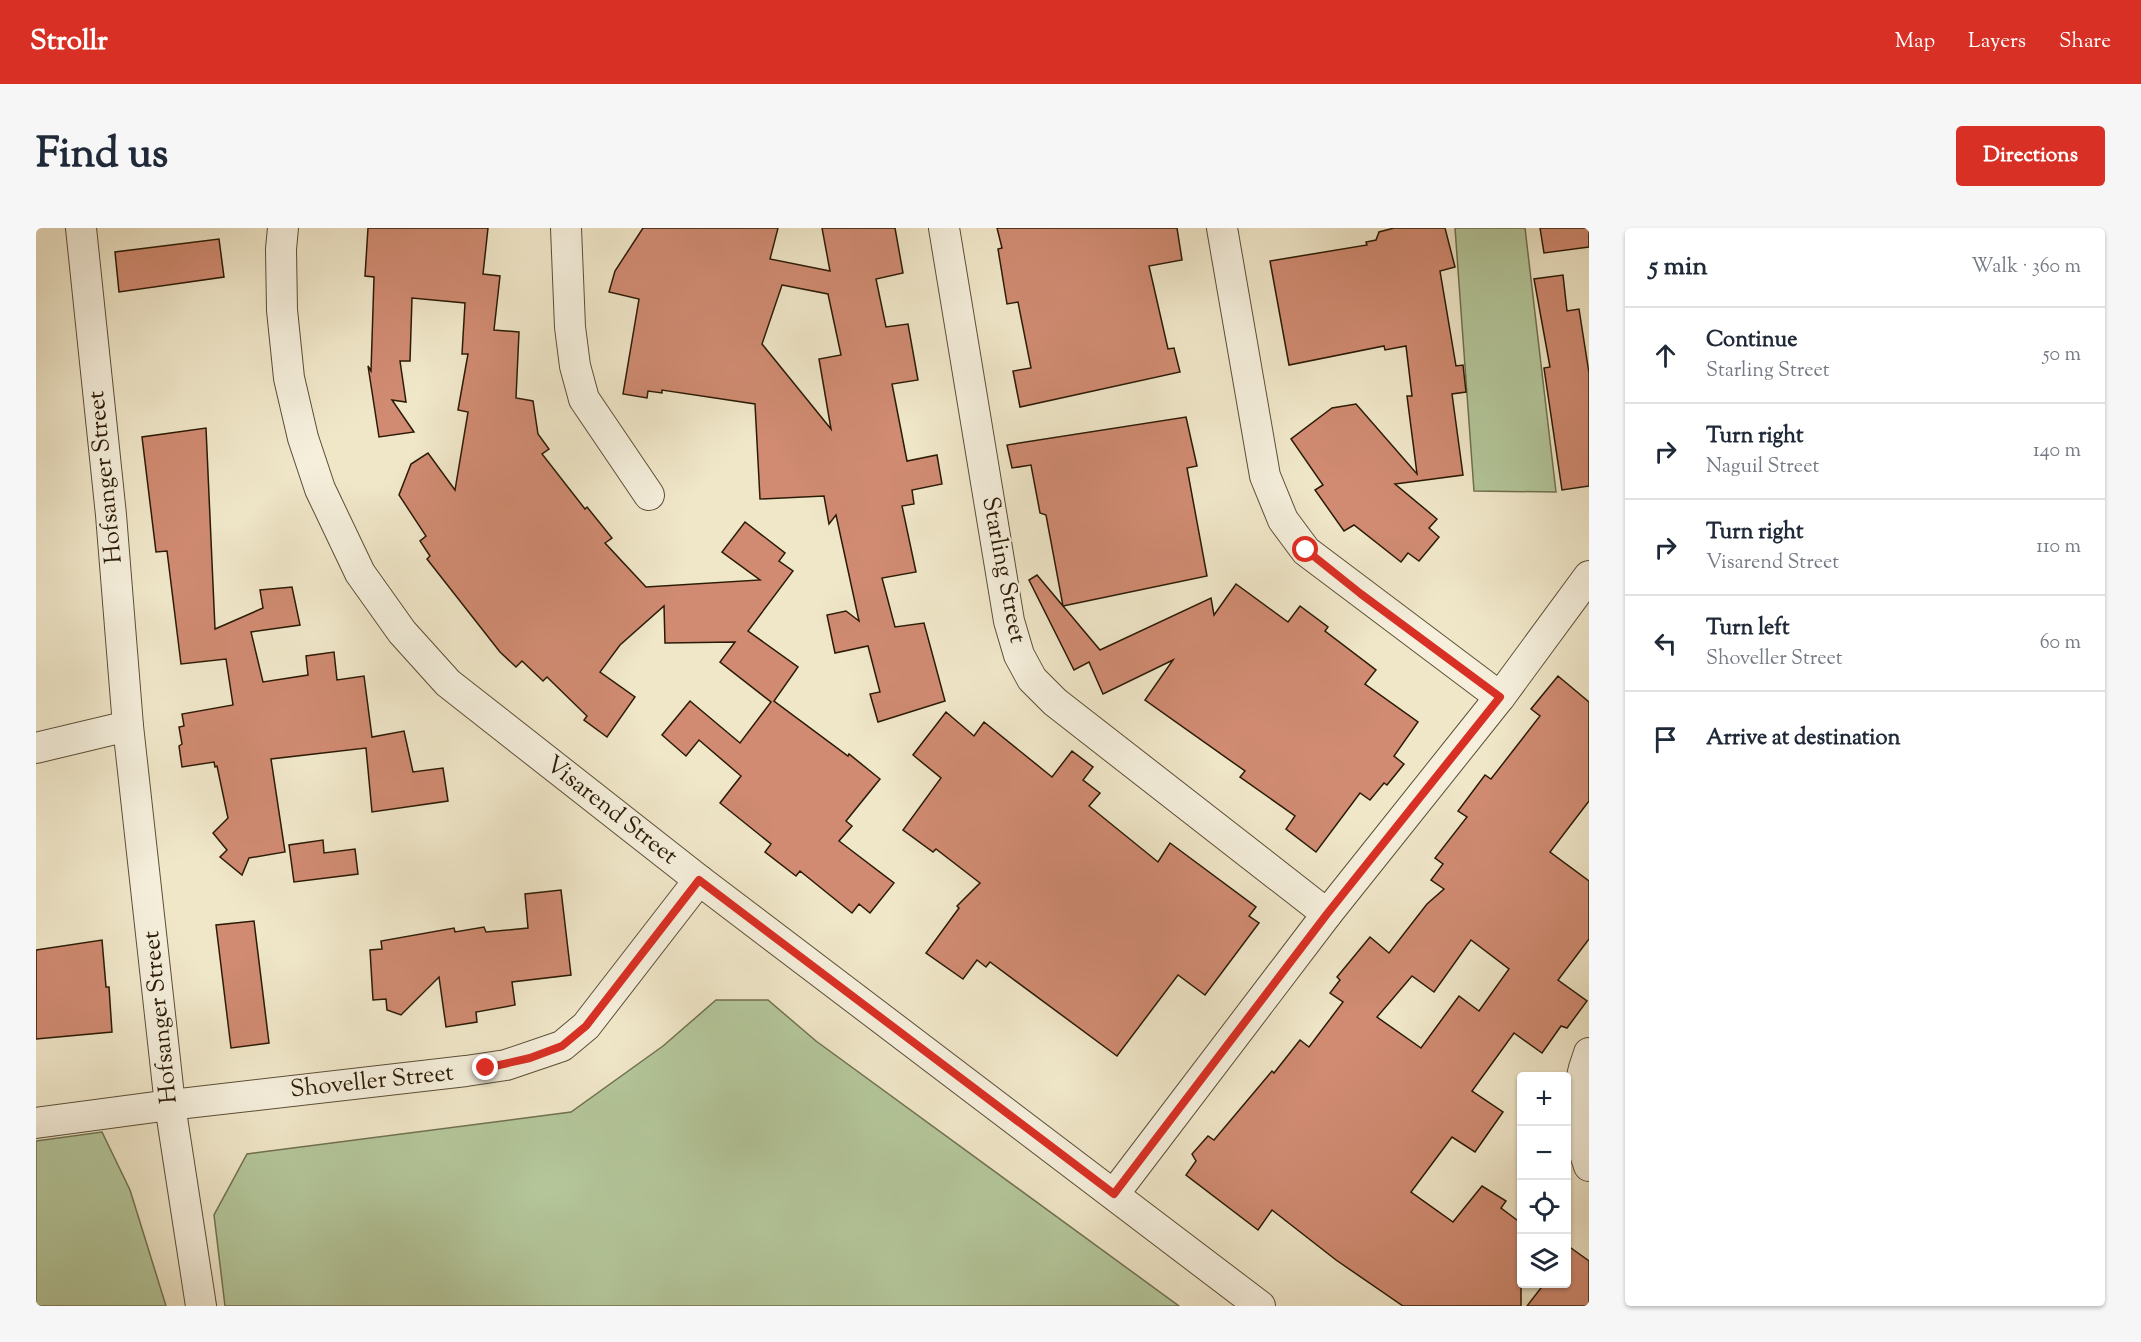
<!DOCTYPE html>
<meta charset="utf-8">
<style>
:root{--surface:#fff;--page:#f6f6f7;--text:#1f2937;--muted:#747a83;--line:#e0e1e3;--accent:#d93025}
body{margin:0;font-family:"Sorts Mill Goudy",serif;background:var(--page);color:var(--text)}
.controls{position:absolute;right:18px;bottom:18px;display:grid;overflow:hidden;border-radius:6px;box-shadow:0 2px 4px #0004}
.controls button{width:54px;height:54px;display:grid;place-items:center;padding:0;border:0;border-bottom:2px solid var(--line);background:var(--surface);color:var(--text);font:30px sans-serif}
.stop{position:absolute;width:18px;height:18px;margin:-14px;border:4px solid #d93025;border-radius:50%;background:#fff}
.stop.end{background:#d93025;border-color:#fff;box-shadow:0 2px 6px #0008}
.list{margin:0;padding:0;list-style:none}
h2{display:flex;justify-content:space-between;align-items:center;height:78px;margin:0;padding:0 24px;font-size:26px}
h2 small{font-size:20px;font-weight:400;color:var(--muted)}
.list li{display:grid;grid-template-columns:39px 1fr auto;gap:18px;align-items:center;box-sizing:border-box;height:96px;padding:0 24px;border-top:2px solid var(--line)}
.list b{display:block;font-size:22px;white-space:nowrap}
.list p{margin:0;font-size:20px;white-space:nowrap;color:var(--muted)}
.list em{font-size:20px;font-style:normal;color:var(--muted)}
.icon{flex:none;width:33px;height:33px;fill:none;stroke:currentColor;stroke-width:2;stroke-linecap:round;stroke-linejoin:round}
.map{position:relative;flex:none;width:1553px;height:1078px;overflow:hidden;border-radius:6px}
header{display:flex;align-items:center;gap:36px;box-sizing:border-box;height:84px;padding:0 30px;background:var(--accent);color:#fff}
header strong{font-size:28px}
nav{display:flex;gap:33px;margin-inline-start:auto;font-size:21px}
.intro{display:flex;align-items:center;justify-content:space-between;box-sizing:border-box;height:144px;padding:0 36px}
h1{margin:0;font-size:42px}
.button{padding:15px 27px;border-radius:6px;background:var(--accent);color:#fff;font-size:21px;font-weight:700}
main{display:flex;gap:36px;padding:0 36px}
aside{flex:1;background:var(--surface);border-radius:6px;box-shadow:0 2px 4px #0004}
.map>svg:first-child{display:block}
</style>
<header>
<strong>Strollr</strong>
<nav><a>Map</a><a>Layers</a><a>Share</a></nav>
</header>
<div class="intro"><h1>Find us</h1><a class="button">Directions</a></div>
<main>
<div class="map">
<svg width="1553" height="1078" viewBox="0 0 1553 1078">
<rect width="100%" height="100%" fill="#f0e7c9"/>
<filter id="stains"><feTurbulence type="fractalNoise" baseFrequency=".00333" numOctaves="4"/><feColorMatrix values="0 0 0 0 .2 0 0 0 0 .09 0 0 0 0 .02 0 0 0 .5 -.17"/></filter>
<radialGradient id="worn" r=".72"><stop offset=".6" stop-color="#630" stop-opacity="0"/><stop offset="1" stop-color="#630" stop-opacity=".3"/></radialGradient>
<!-- green -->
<g fill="#b4c79b" stroke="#707150" stroke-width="1.5">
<path d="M1419 0H1489L1520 264 1438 263Z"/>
<path d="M680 772H732L780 813 1143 1078H189L178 987 211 926 535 884 627 818Z"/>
<path d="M66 904 94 962 130 1078H0V913Z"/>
</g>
<!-- building -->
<g fill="#d08b72" stroke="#2b1b05" stroke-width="1.5" fill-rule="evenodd">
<path d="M332 0H452L447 46 464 48 458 102 483 104 480 170 497 173 502 206 513 221 506 226 549 281 551 279 576 310 569 315 610 359 724 352 686 324 709 294 749 325 743 333 757 343 712 403 762 439 738 473 812 528 813 526 844 551 810 593 816 598 803 613 858 655 834 685 823 676 816 685 764 643 760 648 729 624 735 616 684 575 705 548 663 512 650 528 626 507 654 473 704 515 735 474 684 434 699 414 629 415 628 378 584 417 564 444 599 469 571 509 548 492 551 488 511 449 507 453 486 433 480 439 464 424 391 331 394 328 384 313 390 308 363 267 375 236 392 225 419 262 432 184 422 182 432 126H426L429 75 376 70 374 133H364L370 174 356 172 378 204 343 209 332 138 335 143 338 49 329 48Z"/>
<path d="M607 0H742L734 31 794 43 786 0H859L867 45 840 51 850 99 872 96 882 152 856 156 871 233 901 227 906 256 876 262 878 276 866 278 880 344 846 350 859 399 888 395 909 473 842 494 834 466 844 464 832 418 799 425 791 387 810 383 823 393 800 287 793 296 788 268 724 271 719 176 626 162V165L612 163 611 170 587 166 603 71 573 64 579 43ZM746 57 792 66 805 127 783 131 795 201 726 116Z"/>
<path d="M961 0H1141L1146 32 1113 38 1132 121 1138 120 1144 144 984 179 977 143 995 140 982 74 971 76 962 21 966 20Z"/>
<path d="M1358 0H1409L1419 39 1404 43 1420 138 1427 137 1430 164 1416 166 1427 247 1359 256 1401 291 1393 300 1403 309 1383 333 1372 325 1365 334 1318 297 1308 303 1279 262 1287 257 1255 211 1296 180 1320 176 1381 246 1371 168H1376L1370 118 1349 122 1348 118 1253 137 1234 33 1331 17 1330 14 1340 12 1343 4Z"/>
<path d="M1504 0H1553V19L1508 25Z"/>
<path d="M183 11 188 49 83 64 79 24Z"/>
<path d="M1527 47 1531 83 1543 81 1553 145V258L1526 262 1508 140 1514 139 1498 51Z"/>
<path d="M1150 189 1161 238 1151 240 1171 348 1027 378 1064 422 1175 370 1178 387 1200 356 1252 394 1264 378 1292 399 1289 403 1340 442 1329 456 1382 494 1358 528 1368 536 1351 557 1348 555 1334 572 1324 565 1280 624 1250 601 1259 588 1204 549 1209 543 1109 472 1137 432 1067 466 1053 434 1038 442 993 352 1001 347 1027 378 1010 287 1004 285 995 237 976 240 971 217Z"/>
<path d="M170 200 179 401 227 380 224 362 256 359 264 397 215 404 227 454 272 447 270 428 298 424 301 452 328 448 336 509 368 503 377 544 407 540 412 573 336 584 330 520 235 531 249 624 213 630 206 647 184 629 191 622 177 605 192 590 181 538 179 539 178 534 146 539 143 518 146 516 143 499 148 498 146 486 197 477 190 431 145 436 131 323 120 324 106 209Z"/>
<path d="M1522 448 1553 474V573L1514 624 1553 653V711L1522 752 1551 773 1531 800 1525 798 1506 825 1478 805 1436 863 1467 884 1439 924 1416 909 1375 964 1417 994 1446 958 1470 973 1465 980 1485 995V1078H1367L1300 1032 1236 982 1222 1002 1150 947 1160 933 1156 926 1172 908 1178 912 1236 843 1238 845 1264 812 1273 819 1307 774 1294 765 1304 752 1301 749 1334 709 1353 725 1391 676 1408 661 1395 652 1407 636 1399 630 1431 589 1422 583 1449 547 1455 551 1504 488 1495 481ZM1435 712 1473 741 1443 783 1423 768 1385 820 1341 789 1376 748 1398 764Z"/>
<path d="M910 484 938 508 948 494 1016 549 1036 523 1057 539 1047 552 1064 565 1053 578 1122 634 1134 615 1220 679 1213 688 1223 695 1169 767 1142 747 1081 828 954 734 950 739 941 732 927 751 890 725 923 680 921 678 944 655 900 621 897 624 867 602 905 550 877 527Z"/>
<path d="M287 612 288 625 319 621 322 646 258 654 253 617Z"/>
<path d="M525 662 535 747 476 754 479 777 440 784 441 794 410 799 403 749 365 787 351 782 350 771 337 772 334 722 346 721 345 713 418 700 419 704 448 699 450 704 492 700 489 666Z"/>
<path d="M218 693 233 815 195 820 180 697Z"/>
<path d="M66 712 70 759H73L76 804 0 811V722Z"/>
<path d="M1535 1020 1553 1033V1078H1491L1508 1056H1530V1025Z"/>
</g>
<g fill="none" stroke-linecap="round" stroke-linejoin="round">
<!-- minor casing -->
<g stroke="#5c4e36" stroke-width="32">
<g id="minor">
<path d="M45 0 75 287 92 498 134 877 165 1078"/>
<path d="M247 0 245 21 246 82 253 150 267 210 284 261 324 345 366 404 412 455 663 652 1224 1078"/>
<path d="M530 0 534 99 539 138 548 171 613 267"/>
<path d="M908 0 973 393 983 427 996 451 1019 474 1291 686"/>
<path d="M1186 0 1229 248 1247 292 1270 323 1464 469"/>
<path d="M0 520 92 498"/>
<path d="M1553 825C1538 865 1538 898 1553 938"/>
<path d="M0 895 134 877 430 843 470 837 526 818 550 798 663 652"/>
<path d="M1078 966 1291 686 1464 469 1553 348"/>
</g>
</g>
<!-- minor -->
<use href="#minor" stroke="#f5efdc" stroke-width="30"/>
</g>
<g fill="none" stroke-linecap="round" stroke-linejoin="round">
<!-- route -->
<path stroke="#d93025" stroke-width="8" d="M450 840 494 830 526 818 550 798 663 652 1078 966 1291 686 1464 469 1325 366 1270 322"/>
</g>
<g text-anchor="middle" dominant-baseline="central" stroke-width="4.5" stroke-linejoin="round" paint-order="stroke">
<!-- street labels -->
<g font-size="24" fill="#2b1b05" stroke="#f5efdc">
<text transform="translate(70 249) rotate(-96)">Hofsanger Street</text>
<text transform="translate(967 342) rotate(79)">Starling Street</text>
<text transform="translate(575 583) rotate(38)">Visarend Street</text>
<text transform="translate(125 789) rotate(-96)">Hofsanger Street</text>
<text transform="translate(336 854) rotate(-6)">Shoveller Street</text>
</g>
</g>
<rect width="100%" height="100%" filter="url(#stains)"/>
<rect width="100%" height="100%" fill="url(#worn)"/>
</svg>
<div class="controls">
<button>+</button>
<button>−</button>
<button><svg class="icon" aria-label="locate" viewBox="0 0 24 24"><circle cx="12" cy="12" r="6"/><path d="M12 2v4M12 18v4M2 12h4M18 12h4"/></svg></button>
<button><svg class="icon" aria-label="layers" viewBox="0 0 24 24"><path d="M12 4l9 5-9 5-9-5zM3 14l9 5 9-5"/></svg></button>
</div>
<div class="stop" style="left:1270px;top:322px"></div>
<div class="stop end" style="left:450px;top:840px"></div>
</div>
<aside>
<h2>5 min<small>Walk · 360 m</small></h2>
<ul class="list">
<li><svg class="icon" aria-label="ahead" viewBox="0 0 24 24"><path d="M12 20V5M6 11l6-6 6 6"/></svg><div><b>Continue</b><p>Starling Street</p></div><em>50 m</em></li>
<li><svg class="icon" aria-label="right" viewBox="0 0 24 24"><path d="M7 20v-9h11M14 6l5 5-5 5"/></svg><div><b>Turn right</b><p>Naguil Street</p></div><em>140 m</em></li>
<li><svg class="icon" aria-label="right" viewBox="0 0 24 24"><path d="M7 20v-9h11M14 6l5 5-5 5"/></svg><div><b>Turn right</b><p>Visarend Street</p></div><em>110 m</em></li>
<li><svg class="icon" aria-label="left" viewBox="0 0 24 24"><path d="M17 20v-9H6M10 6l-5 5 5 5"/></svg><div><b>Turn left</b><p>Shoveller Street</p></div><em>60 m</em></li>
<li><svg class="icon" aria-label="arrive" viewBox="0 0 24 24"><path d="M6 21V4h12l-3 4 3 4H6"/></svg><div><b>Arrive at destination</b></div></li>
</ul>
</aside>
</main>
